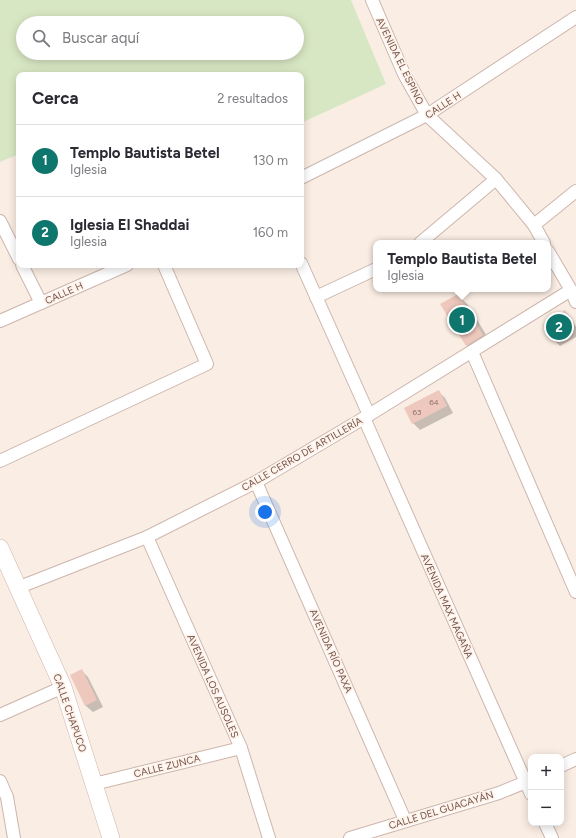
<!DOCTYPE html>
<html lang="es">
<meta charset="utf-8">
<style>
:root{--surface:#fff;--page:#f2f2f3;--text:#2b2b33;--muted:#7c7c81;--line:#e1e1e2;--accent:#0f766e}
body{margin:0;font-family:Figtree,sans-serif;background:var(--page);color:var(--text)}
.controls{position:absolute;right:12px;bottom:12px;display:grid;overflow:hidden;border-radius:8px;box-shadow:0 2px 10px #0003}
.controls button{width:36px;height:36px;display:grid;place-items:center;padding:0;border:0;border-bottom:1px solid var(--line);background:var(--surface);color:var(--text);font:20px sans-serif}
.you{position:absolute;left:265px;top:512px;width:14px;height:14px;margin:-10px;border:3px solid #fff;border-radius:50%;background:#1a73e8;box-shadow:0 0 0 6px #1a73e833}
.badge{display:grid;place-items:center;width:26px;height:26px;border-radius:50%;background:var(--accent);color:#fff;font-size:13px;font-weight:700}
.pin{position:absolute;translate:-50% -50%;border:2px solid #fff;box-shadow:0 1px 4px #0006}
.popup{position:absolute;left:373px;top:240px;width:178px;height:52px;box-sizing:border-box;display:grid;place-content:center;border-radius:8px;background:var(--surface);filter:drop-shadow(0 1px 3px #0005);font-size:13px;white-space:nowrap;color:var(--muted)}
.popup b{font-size:15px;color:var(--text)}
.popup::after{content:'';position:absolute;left:50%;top:100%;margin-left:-8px;border:8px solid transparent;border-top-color:var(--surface)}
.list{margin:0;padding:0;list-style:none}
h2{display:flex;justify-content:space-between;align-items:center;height:52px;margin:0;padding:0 16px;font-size:17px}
h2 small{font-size:13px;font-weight:400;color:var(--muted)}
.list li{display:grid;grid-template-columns:26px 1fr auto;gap:12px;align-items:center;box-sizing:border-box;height:72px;padding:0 16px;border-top:1px solid var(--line)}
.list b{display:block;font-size:15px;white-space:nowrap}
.list p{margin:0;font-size:13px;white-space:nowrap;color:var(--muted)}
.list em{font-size:13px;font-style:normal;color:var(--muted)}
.icon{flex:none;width:22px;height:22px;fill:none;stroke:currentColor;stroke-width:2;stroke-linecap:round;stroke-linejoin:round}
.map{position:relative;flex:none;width:576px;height:838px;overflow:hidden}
.search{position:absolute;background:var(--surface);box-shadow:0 2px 10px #0003;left:16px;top:16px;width:288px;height:44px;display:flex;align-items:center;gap:10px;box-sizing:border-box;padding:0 14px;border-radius:22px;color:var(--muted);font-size:15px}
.panel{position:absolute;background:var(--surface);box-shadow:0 2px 10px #0003;left:16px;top:72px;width:288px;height:196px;border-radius:8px}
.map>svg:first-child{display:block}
</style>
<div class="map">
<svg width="576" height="838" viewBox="0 0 576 838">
<rect width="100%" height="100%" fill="#faede3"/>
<!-- green -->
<path fill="#d8e7c3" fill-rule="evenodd" d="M0 0H351L386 84 301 123V75H19V154L0 162ZM23 23H297V53H23Z"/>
<!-- shadow -->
<g fill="#0003">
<path d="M458 295 468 305 493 346 477 355 467 345Z"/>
<path d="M565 311 571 318 576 327V337L560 346 553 339Z"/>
<path d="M438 391 445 398 453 413 420 430 413 423 405 408Z"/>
<path d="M81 670 88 677 103 707 93 712 86 706 71 675Z"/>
</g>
<!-- building -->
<g fill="#eec8bd">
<path d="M458 294 483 335 466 346 440 304Z"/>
<path d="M565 310 574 328 552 340 543 325Z"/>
<path d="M439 390 447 406 412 424 404 408Z"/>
<path d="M82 669 97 700 85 706 70 675Z"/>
</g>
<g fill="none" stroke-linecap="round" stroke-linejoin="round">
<!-- street casing -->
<g stroke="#cdb6ae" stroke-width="14">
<g id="street">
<path d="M372 0 404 74 427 115 496 179 534 225 544 243"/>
<path d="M301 178 427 115 576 17"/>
<path d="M0 221 19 259"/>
<path d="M534 225 576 191"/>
<path d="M420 243 496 179"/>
<path d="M548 251 571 290 576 302"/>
<path d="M301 263 369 415"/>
<path d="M22 265 41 303"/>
<path d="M316 297 376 269"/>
<path d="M0 321 127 265"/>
<path d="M472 352 576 592"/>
<path d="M364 418 531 794"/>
<path d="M0 461 207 364 164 265"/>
<path d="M256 482 405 820"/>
<path d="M147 537 241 748 269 838"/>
<path d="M17 588 147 537 256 482 364 418 571 290"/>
<path d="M0 715 63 687"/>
<path d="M561 766 576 759"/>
<path d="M0 781 7 797 14 838"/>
<path d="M94 784 241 748"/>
<path d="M545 823 552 838"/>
<path d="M350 838 499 793 531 780"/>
</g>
</g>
<!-- secondary casing -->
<g stroke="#d0b5ab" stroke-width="18">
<path id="secondary" d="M0 548 63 687 111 838"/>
</g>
<!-- street -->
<use href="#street" stroke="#fff" stroke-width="12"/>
<!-- secondary -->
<use href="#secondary" stroke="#fff" stroke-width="17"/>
</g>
<g text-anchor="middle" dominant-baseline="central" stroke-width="3.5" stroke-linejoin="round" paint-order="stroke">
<!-- number labels -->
<g font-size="8" fill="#907068">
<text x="434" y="402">64</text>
<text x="417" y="412">63</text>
</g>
<!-- street labels -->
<g font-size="10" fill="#71524b" stroke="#fef2e9">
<text transform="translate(400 61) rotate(64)">AVENIDA EL ESPINO</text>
<text transform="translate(443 105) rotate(-33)">CALLE H</text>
<text transform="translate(64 293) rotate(-24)">CALLE H</text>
<text transform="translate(302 454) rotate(-30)">CALLE CERRO DE ARTILLERÍA</text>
<text transform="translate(447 606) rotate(66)">AVENIDA MAX MAGAÑA</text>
<text transform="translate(331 651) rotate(66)">AVENIDA RÍO PAXA</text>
<text transform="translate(213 686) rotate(66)">AVENIDA LOS AUSOLES</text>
<text transform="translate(70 713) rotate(71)">CALLE CHAPUCO</text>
<text transform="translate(167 766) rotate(-14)">CALLE ZUNCA</text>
<text transform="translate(441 810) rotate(-17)">CALLE DEL GUACAYÁN</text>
</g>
</g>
</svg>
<div class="controls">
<button>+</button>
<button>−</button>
</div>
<div class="you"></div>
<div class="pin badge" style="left:462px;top:320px">1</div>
<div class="popup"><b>Templo Bautista Betel</b>Iglesia</div>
<div class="pin badge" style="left:559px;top:327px">2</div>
<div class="search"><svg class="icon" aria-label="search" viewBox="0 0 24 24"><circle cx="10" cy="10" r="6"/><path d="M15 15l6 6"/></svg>Buscar aquí</div>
<section class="panel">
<h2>Cerca<small>2 resultados</small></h2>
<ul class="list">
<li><span class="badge">1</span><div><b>Templo Bautista Betel</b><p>Iglesia</p></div><em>130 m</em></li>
<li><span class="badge">2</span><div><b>Iglesia El Shaddai</b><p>Iglesia</p></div><em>160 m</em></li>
</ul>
</section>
</div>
